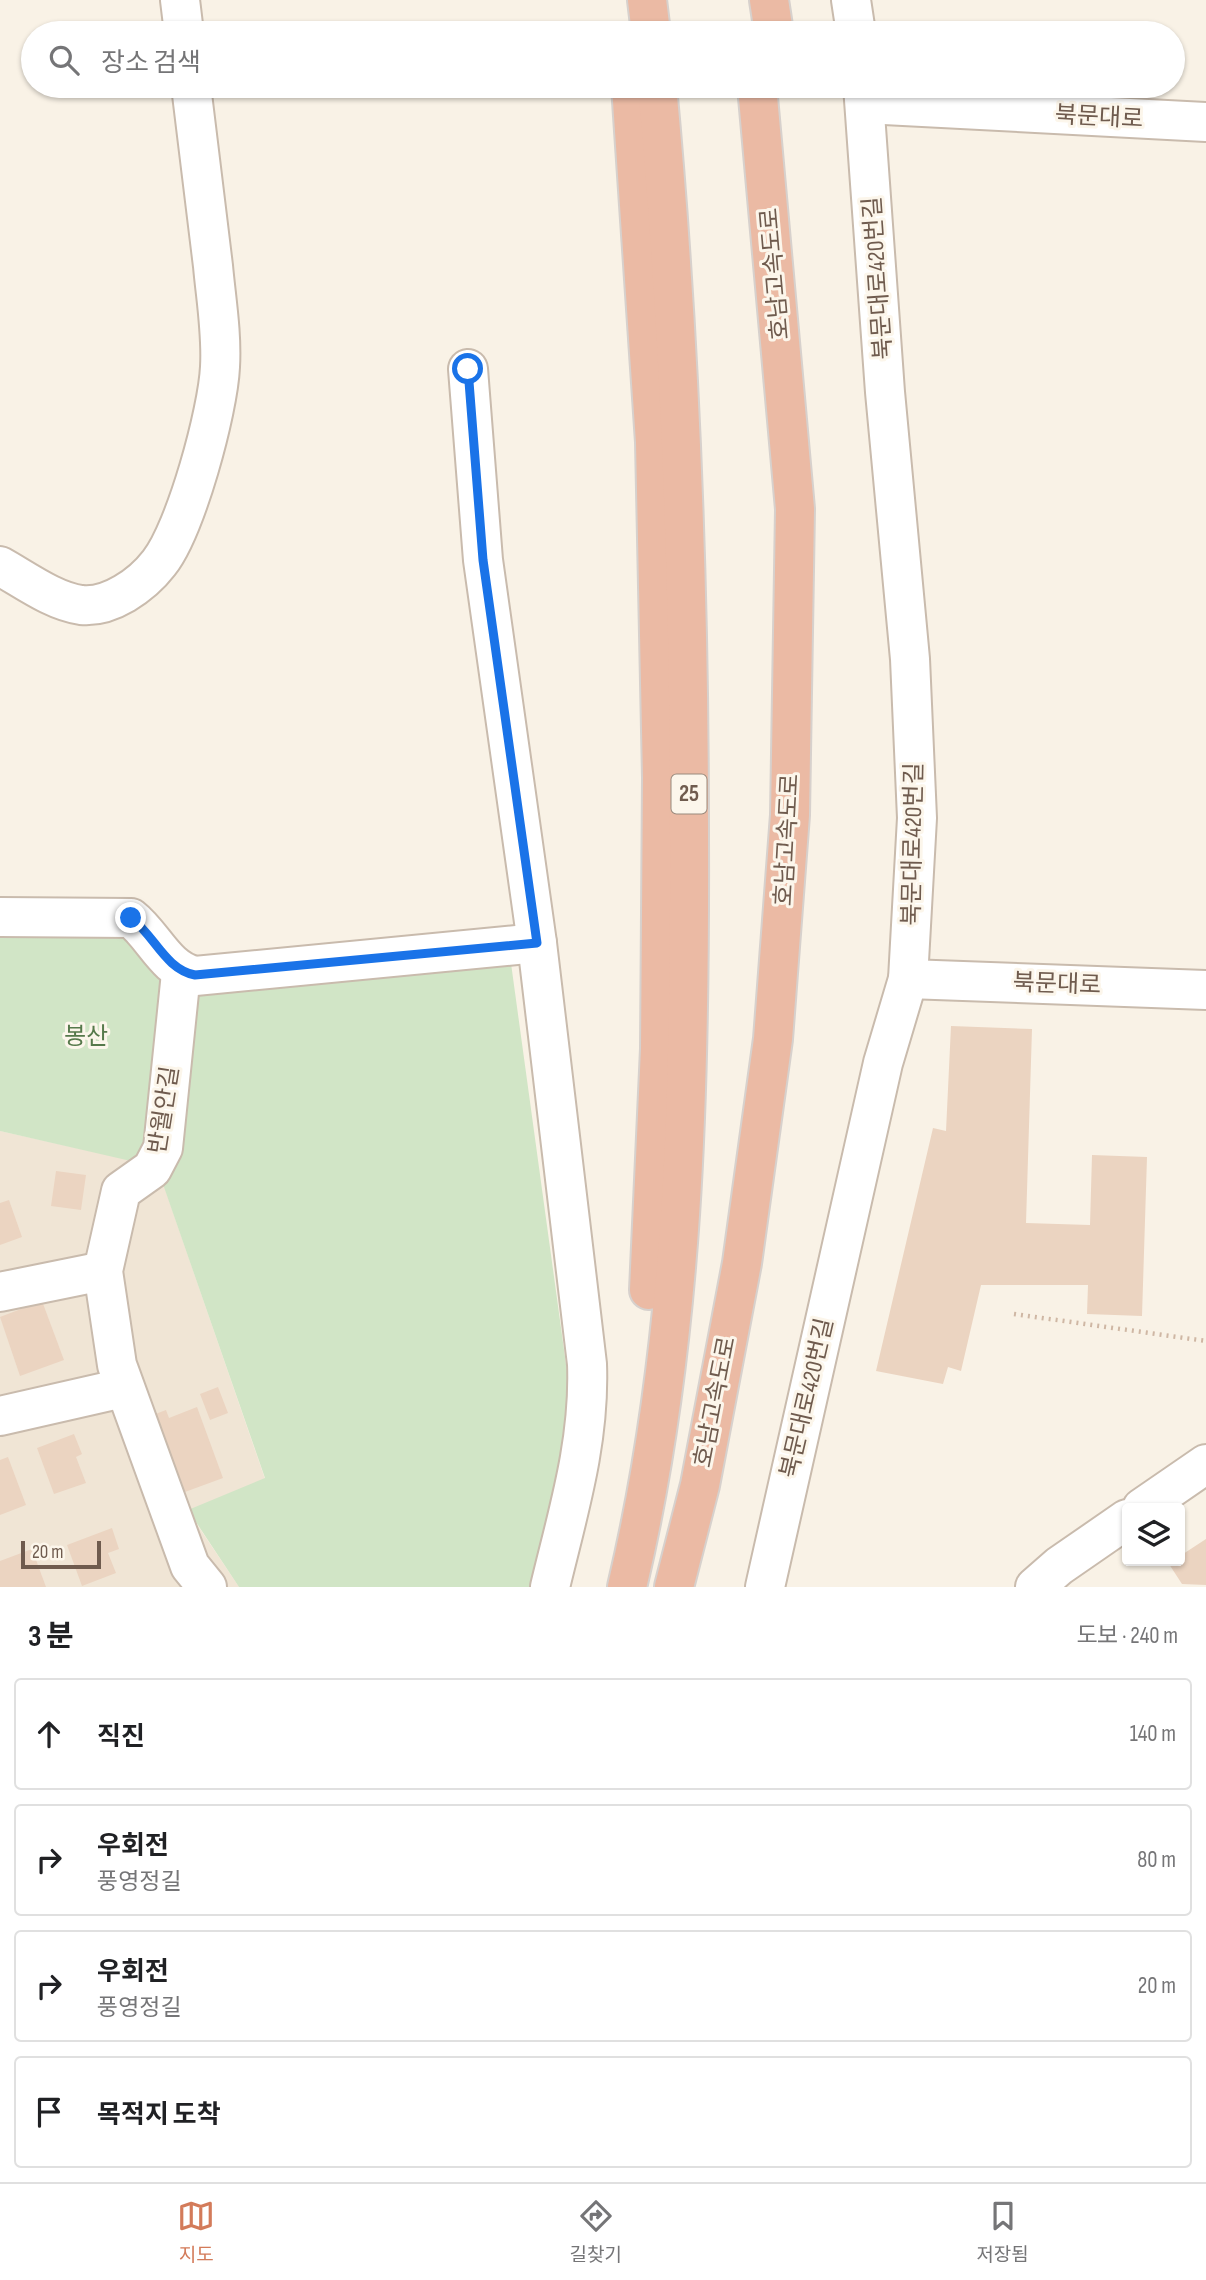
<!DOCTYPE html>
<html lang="ko">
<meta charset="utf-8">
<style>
:root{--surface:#fff;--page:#f2f2f2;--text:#202124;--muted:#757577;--line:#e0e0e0;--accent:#d37b5a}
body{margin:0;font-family:"Sofia Sans Condensed","Noto Sans KR",sans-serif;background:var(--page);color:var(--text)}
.controls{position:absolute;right:21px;bottom:21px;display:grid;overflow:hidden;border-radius:7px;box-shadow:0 2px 5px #0004}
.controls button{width:63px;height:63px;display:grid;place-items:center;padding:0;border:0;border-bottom:2px solid var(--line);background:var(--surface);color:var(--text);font:35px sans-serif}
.scale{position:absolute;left:21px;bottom:18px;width:80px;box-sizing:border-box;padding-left:7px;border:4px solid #6f5b4e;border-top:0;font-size:19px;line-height:24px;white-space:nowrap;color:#6f5b4e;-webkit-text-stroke:5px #fcf6eb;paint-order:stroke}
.stop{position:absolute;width:21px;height:21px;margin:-16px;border:5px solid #1a73e8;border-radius:50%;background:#fff}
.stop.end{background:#1a73e8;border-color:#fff;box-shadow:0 2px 7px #0008}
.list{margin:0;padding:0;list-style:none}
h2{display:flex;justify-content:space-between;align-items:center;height:91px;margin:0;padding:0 28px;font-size:30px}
h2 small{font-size:23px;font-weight:400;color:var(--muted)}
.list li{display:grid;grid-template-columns:46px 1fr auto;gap:21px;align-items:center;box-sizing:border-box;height:112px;margin:0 14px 14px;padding:0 14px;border:2px solid var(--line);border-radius:7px}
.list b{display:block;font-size:26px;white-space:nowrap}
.list p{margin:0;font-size:23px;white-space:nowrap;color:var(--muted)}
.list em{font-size:23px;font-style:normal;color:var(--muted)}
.icon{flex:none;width:38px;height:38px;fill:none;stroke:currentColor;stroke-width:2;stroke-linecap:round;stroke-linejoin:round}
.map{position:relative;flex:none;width:1206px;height:1587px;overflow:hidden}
.search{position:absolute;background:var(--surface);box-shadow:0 2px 5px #0004;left:21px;right:21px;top:21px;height:77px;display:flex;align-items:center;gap:18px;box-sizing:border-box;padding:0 24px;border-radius:38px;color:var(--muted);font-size:26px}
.sheet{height:595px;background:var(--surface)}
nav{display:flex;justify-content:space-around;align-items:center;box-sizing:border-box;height:98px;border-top:2px solid var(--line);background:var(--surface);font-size:19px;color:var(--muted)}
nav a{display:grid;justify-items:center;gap:4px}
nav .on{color:var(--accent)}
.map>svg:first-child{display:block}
</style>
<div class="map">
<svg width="1206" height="1587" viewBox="0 0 1206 1587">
<rect width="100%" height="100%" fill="#f9f2e6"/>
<!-- residential -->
<path fill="#f0e5d5" d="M0 1131 157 1166 265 1479 188 1511 239 1587H0Z"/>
<!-- green -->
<path fill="#d1e5c6" d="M105 926 132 940 160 973 510 956 572 1408 536 1587H239L188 1510 265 1478 157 1167 0 1131V929Z"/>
<!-- building -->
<g fill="#ebd4c1">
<path d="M951 1026 1032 1029 1026 1223 1090 1225 1092 1155 1147 1157 1142 1316 1087 1314 1088 1285H981L961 1371 948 1367 943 1384 876 1371 933 1128 946 1131Z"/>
<path d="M56 1171 86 1175 81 1210 51 1206Z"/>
<path d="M9 1200 22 1237 0 1245V1203Z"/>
<path d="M42 1301 64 1360 20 1376 0 1317Z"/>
<path d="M218 1387 228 1413 210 1420 200 1394Z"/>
<path d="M197 1407 223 1478 174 1496 145 1418 166 1410 169 1418Z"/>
<path d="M74 1434 82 1454 76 1457 86 1483 54 1494 37 1448Z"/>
<path d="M8 1457 26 1505 0 1515V1460Z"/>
<path d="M112 1528 119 1549 108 1553 116 1573 82 1586 67 1545Z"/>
<path d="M1206 1539V1585L1182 1584 1169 1564 1180 1561V1556Z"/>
<path d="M32 1549 46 1587H0V1561Z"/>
</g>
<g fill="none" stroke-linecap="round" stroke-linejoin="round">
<!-- minor casing -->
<g stroke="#c9bbad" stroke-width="42">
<g id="minor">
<path d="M180 0 184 33"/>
<path d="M851 0 856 33"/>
<path d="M865 104 1206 122"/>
<path d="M468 369 483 560 537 943 587 1364C590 1442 568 1512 550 1587"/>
<path d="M0 566C25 580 53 601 81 605 110 608 142 585 159 563 186 529 218 411 220 367 222 333 216 299 213 266 206 206 198 146 191 86"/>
<path d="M0 917 131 918C154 936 165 969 195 976L537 943"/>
<path d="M181 973 163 1148 152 1169 121 1191 103 1271 117 1365 190 1566 207 1587"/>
<path d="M908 979 1206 990"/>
<path d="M0 1292 103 1271"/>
<path d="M0 1416 123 1388"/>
<path d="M1142 1508 1206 1464"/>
<path d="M765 1587 883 1063 908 979 917 818 910 659 885 392 863 86"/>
<path d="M1035 1587 1059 1566 1127 1519"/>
</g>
</g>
<!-- highway casing -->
<g stroke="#d7d1cd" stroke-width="42">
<g id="highway">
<path d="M647 0 651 33"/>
<path d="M769 0 774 33"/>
<path d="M631 86 655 442 662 778 660 1049 649 1290"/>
<path d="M627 1587C685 1341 690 1087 689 834 689 585 680 334 657 86"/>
<path d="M674 1587 700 1485 742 1263 773 1039 790 815 795 509 757 86"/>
</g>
</g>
<!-- path -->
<path stroke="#cfb7a4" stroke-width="4.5" stroke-dasharray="2 5" stroke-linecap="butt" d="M1014 1314 1206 1341"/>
<!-- minor -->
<use href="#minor" stroke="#fff" stroke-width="38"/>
<!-- highway -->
<use href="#highway" stroke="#ebbaa4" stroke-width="38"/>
</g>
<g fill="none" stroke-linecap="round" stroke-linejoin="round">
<!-- route -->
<path stroke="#1a73e8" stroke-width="9" d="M131 918C155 936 165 969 195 975L537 943 483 560 468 369"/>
</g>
<g text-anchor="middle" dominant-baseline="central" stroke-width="6" stroke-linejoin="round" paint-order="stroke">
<!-- shield labels -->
<rect fill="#fcf6eb" stroke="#998a7d" stroke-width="2" x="671.5" y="774.5" width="35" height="39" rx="5"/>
<g font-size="23" font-weight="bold" fill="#6f5b4e">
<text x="689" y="794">25</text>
</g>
<!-- street labels -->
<g font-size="24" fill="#6f5b4e" stroke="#fcf6eb">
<text transform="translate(1099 117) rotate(3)">북문대로</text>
<text transform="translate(775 274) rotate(-95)">호남고속도로</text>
<text transform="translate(878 278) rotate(-94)">북문대로420번길</text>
<text transform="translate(787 840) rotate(-87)">호남고속도로</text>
<text transform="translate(913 844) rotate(-89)">북문대로420번길</text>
<text transform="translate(1057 984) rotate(2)">북문대로</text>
<text transform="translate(164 1110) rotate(-81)">반월안길</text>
<text transform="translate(807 1398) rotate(-77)">북문대로420번길</text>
<text transform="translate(715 1402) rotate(-79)">호남고속도로</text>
</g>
<!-- park labels -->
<g font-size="24" fill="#56794b" stroke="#fcf6eb">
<text x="86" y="1036">봉산</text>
</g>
</g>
</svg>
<div class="controls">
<button><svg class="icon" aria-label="layers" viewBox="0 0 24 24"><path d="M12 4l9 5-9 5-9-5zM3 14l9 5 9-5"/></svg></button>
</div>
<div class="scale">20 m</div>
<div class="stop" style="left:468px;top:369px"></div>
<div class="stop end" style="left:131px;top:918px"></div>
<div class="search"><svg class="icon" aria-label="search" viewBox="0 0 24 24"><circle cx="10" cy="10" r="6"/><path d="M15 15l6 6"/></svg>장소 검색</div>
</div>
<section class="sheet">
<h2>3 분<small>도보 · 240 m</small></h2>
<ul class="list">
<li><svg class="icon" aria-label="ahead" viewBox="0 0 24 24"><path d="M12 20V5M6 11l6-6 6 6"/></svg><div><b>직진</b></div><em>140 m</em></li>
<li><svg class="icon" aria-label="right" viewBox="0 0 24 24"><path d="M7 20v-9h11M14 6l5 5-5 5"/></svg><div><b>우회전</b><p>풍영정길</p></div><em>80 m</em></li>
<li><svg class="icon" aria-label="right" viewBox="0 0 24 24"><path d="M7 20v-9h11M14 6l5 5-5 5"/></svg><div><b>우회전</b><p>풍영정길</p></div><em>20 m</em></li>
<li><svg class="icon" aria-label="arrive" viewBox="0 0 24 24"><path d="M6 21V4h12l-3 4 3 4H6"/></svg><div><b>목적지 도착</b></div></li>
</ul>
</section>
<nav>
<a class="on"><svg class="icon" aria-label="map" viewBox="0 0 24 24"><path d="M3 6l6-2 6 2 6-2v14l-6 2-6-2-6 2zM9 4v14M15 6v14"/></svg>지도</a>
<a><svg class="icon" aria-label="directions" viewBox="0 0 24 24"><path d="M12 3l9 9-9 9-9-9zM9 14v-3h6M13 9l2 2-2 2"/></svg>길찾기</a>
<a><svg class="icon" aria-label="saved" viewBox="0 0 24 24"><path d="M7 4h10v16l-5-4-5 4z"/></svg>저장됨</a>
</nav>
